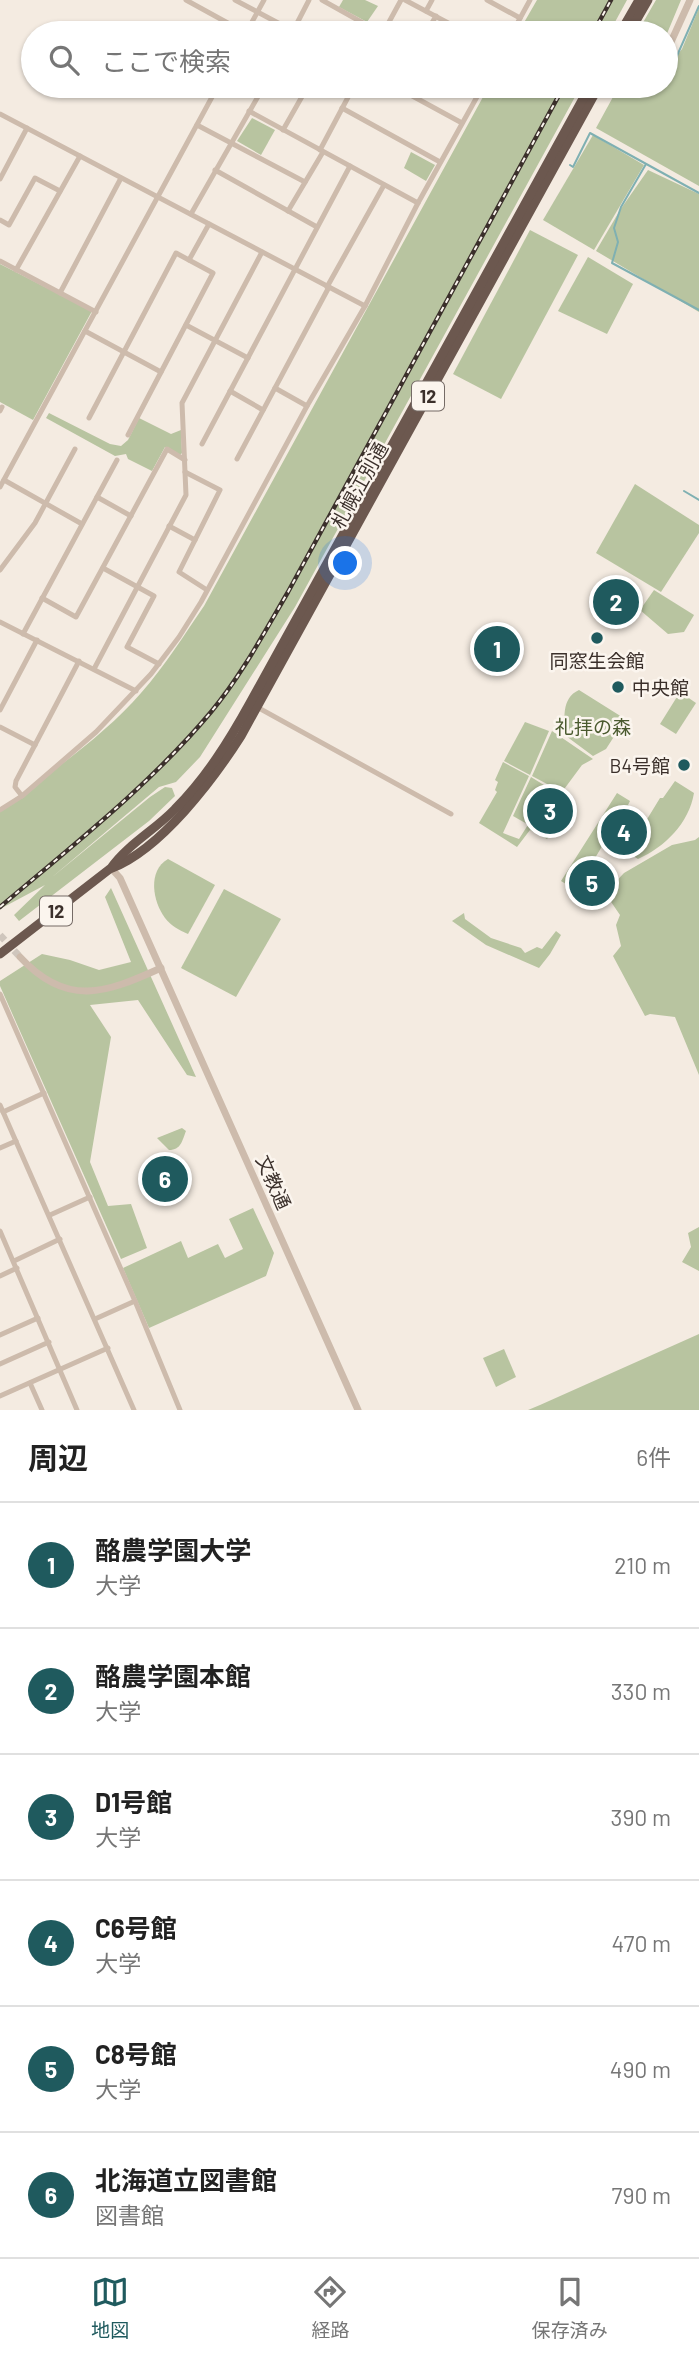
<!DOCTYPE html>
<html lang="ja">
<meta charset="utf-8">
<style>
:root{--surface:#fff;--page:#f6f6f6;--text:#222;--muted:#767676;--line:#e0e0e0;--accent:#1f5a5e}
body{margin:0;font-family:Barlow,"Noto Sans JP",sans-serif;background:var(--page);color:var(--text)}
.you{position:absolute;left:346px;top:564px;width:24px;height:24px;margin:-18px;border:5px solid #fff;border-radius:50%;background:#1a73e8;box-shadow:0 0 0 10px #1a73e833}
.badge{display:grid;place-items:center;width:46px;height:46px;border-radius:50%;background:var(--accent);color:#fff;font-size:23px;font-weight:700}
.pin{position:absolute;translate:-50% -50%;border:4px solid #fff;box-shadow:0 2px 7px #0006}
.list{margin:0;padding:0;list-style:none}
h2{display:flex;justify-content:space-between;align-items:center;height:91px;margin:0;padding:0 28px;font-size:30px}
h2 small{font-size:23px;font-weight:400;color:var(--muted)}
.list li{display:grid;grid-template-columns:46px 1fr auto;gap:21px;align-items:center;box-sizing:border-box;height:126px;padding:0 28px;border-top:2px solid var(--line)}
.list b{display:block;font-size:26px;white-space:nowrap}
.list p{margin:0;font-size:23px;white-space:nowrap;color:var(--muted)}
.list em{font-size:23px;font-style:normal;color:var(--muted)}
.icon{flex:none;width:38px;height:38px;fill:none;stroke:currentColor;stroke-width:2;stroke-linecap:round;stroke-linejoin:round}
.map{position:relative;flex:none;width:699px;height:1410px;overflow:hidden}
.search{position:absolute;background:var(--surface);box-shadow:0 2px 5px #0004;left:21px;right:21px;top:21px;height:77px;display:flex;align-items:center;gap:18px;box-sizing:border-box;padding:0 24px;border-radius:38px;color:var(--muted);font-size:26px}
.sheet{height:847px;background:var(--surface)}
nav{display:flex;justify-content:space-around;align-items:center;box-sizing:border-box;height:98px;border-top:2px solid var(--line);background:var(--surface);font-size:19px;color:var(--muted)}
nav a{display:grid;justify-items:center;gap:4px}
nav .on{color:var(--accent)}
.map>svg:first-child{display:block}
</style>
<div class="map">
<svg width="699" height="1410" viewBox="0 0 699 1410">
<rect width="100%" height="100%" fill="#f4ebe1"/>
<!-- green -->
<g fill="#b8c4a0">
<path d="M343 0H365L378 6 367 22 339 7Z"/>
<path d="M537 0H627L609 33H518Z"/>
<path d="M656 0H681L666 36V33H637Z"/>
<path d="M699 8V186L596 128 619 86H666V69L682 49Z"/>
<path d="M489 86H581L295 607 200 757 176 782 159 787 51 878 150 797 165 787 172 788 175 796 149 821 19 921 14 915 45 885 0 909V809C47 775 103 737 141 693 165 666 184 635 204 606Z"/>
<path d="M252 118 275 130 261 155 237 141Z"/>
<path d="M593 135 644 165 594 250 543 220Z"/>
<path d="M411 152 435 165 426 181 404 168Z"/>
<path d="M648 170 699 194V312L596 251 620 210Z"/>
<path d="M530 230 578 255 501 399 453 374Z"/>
<path d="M588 257 633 284 607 334 558 311Z"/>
<path d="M0 264 92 311 33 420 0 402Z"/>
<path d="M49 413 110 444 121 446 128 440 139 418 171 434 181 430 182 453 180 455 165 447 152 471 128 459 126 454 115 456 46 418Z"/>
<path d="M635 484 699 525V533L661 592 596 553Z"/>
<path d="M654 590 694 615 684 632 668 634 640 610Z"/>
<path d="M579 690 622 717 624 721 606 749 593 756 566 736C564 720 561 698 579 690Z"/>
<path d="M680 692 696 703 676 734 660 724Z"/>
<path d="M525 722 549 731 530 775 504 761Z"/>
<path d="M552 731 593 759 582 765 562 792 532 776Z"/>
<path d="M503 762 529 776 503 833 519 839 531 820 553 832 547 839 530 830 517 847 479 823 497 792 495 790 498 782 495 780Z"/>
<path d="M531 777 552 790 535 815 541 819 539 823 531 819 527 824 513 816Z"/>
<path d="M675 781 694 793C689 823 665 847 638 859L627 852 660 798H663Z"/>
<path d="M617 793 630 801 628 805 634 809 625 823 619 820 609 836 614 840 611 846 604 843 576 890 561 881Z"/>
<path d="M699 837V1075L675 1017 650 1014 645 1016 613 956 621 946 616 925 620 915 605 893 624 873 672 845 695 840Z"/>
<path d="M168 859 215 885 188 934C179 930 171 926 165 918 153 902 147 871 168 859Z"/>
<path d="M111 888 196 1077 187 1075 138 1000 90 1005 111 1037 90 1162 108 1206 131 1204 147 1248 121 1259 0 986V981L42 954 70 960 99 970 131 962 105 897Z"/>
<path d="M224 889 281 919 236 997 181 968Z"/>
<path d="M464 913 465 919 491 938 521 948 525 953 537 947 542 949 556 931 561 935 550 954 539 968 486 945 452 921Z"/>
<path d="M182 1128 186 1131C182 1141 181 1150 169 1150L157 1138Z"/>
<path d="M253 1208 274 1253 266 1276 149 1328 123 1268 181 1241 188 1258 218 1244 225 1258 243 1249 229 1219Z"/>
<path d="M699 1227V1271L682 1262 691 1247 688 1233Z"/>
<path d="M699 1334V1410H528L540 1405Z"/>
<path d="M504 1349 516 1377 496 1387 483 1358Z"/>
</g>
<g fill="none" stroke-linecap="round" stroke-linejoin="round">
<!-- stream -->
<g stroke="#7fb0b2" stroke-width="2">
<path d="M666 68 676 58 699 6"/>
<path d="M646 164 621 207 614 228 618 242 612 263 699 310"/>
<path d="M570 165 573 167 590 133 699 193"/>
<path d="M684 491 699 500"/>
</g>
<!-- tertiary-tunnel -->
<path stroke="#cfc6bd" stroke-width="7" stroke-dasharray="7 3.5" stroke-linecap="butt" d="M0 935 20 957"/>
<!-- minor -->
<g stroke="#cdbbac" stroke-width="5">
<path d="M186 0 246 33"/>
<path d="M235 0 297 33"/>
<path d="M322 0 381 33"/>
<path d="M405 0 467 33"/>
<path d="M487 0 520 18"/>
<path d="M426 11 432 0"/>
<path d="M293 31 309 0"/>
<path d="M246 33 264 0"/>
<path d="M383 33 401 0"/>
<path d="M426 33 436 16"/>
<path d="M512 33 530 0"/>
<path d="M394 86 462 123"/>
<path d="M342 108 440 162"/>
<path d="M249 111 418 203"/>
<path d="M0 114 365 306"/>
<path d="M197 125 305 182"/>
<path d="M283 130 308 86"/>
<path d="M320 150 354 86"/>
<path d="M215 170 317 227"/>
<path d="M0 179 27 128"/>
<path d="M288 211 323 152"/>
<path d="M191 214 264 86"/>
<path d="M0 220 9 225 35 178 60 191"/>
<path d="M189 260 209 224"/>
<path d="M0 261 96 312"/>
<path d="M16 270 80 156"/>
<path d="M327 287 384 185"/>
<path d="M60 293 121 178"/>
<path d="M186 325 248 358"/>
<path d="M85 331 161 372"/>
<path d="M275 388 307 406"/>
<path d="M230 391 263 410"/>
<path d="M0 411 2 407"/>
<path d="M89 418 176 253 213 273 128 435"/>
<path d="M202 444 350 166"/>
<path d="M237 459 329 287"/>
<path d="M185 472 220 490 179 572 207 590"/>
<path d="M4 480 82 524"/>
<path d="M0 487 218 86"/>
<path d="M97 497 131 516"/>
<path d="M169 526 195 540"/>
<path d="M103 568 154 596 127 647 159 664"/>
<path d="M0 570 35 523 75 449"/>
<path d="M42 598 76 617 167 449 185 460"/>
<path d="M0 622 136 691"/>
<path d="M23 634 117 460"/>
<path d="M94 669 186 495 182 403 262 252"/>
<path d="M255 706 451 814"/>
<path d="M0 710 37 640"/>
<path d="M0 727 35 745"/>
<path d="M22 796 15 787 16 781 79 661"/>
<path d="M0 810 22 796 96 732 151 674 179 637 201 602 307 406 365 306 418 203 483 86"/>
<path d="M0 994 135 1301 180 1410"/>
<path d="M0 1105 134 1410"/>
<path d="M3 1112 44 1093"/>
<path d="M0 1148 16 1141"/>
<path d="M50 1215 90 1197"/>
<path d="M0 1231 77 1410"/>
<path d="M14 1261 60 1239"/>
<path d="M0 1276 17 1268"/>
<path d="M95 1319 135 1301"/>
<path d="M0 1335 38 1318"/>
<path d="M0 1364 49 1342"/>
<path d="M30 1383 42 1410"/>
<path d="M0 1396 108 1348"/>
</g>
<!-- tertiary -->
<g stroke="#cdbbac" stroke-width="7">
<path d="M666 53 690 0"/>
<path d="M111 868 120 878 358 1410"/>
<path d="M20 957C67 1008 106 993 161 968"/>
</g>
<!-- trunk -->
<g stroke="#6c584f" stroke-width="9">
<path d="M620 33 639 0"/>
<path d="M629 33 648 0"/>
<path d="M112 868C161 849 213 780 241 736L599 86"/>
<path d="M0 954 111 868C128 844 155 830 175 809 206 778 229 741 250 703L590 86"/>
</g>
<!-- rail casing -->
<g stroke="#3b302b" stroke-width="4.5">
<g id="rail">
<path d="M593 33 611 0"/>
<path d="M0 907C73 845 149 786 211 712 241 676 264 633 288 592L564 86"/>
</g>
</g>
<!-- rail -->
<use href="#rail" stroke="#fbf5ee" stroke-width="2" stroke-dasharray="5" stroke-linecap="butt"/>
</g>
<!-- markers -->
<g fill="#1f5a5e" stroke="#fbf5ee" stroke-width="2.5">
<circle cx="597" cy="638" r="7"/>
<circle cx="618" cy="687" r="7"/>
<circle cx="684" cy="765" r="7"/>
</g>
<g text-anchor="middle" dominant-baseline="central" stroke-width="5" stroke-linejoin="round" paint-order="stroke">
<!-- shield labels -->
<g fill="#fbf5ee" stroke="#756b66" stroke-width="2">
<rect x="412" y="381.5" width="32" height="29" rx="5"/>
<rect x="40" y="896.5" width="32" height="29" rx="5"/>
</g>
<g font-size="18" font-weight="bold" fill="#3b302b">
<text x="428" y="396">12</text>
<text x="56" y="911">12</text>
</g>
<!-- street labels -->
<g font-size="19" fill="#3b302b" stroke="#fbf5ee">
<text transform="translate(359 485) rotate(-61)">札幌江別通</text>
<text transform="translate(274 1182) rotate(66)">文教通</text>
</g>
<!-- poi labels -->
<g font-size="19" fill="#3b302b" stroke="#fbf5ee">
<text x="597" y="660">同窓生会館</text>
<text x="632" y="687" text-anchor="start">中央館</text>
<text x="670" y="765" text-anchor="end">B4号館</text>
</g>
<!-- park labels -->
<g font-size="19" fill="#4a5a2e" stroke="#fbf5ee">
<text x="593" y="726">礼拝の森</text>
</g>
</g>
</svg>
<div class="you"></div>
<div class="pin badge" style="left:497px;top:649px">1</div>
<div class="pin badge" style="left:616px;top:602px">2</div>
<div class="pin badge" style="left:550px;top:811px">3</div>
<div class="pin badge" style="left:624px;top:832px">4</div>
<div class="pin badge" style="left:592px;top:883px">5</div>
<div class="pin badge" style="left:165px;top:1179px">6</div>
<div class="search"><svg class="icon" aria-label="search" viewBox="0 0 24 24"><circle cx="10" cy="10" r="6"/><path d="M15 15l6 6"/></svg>ここで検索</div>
</div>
<section class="sheet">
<h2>周辺<small>6件</small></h2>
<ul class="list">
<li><span class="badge">1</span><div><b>酪農学園大学</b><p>大学</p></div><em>210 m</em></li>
<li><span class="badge">2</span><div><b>酪農学園本館</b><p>大学</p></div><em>330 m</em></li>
<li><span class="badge">3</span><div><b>D1号館</b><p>大学</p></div><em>390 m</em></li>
<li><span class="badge">4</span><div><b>C6号館</b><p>大学</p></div><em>470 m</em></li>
<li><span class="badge">5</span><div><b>C8号館</b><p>大学</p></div><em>490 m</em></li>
<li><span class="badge">6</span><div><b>北海道立図書館</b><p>図書館</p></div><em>790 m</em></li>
</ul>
</section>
<nav>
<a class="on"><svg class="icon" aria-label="map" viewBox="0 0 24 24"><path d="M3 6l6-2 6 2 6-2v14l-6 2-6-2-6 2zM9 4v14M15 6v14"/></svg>地図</a>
<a><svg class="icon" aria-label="directions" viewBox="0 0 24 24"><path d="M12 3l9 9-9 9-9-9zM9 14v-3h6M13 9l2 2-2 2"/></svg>経路</a>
<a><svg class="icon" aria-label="saved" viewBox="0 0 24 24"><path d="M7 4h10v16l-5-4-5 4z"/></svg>保存済み</a>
</nav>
